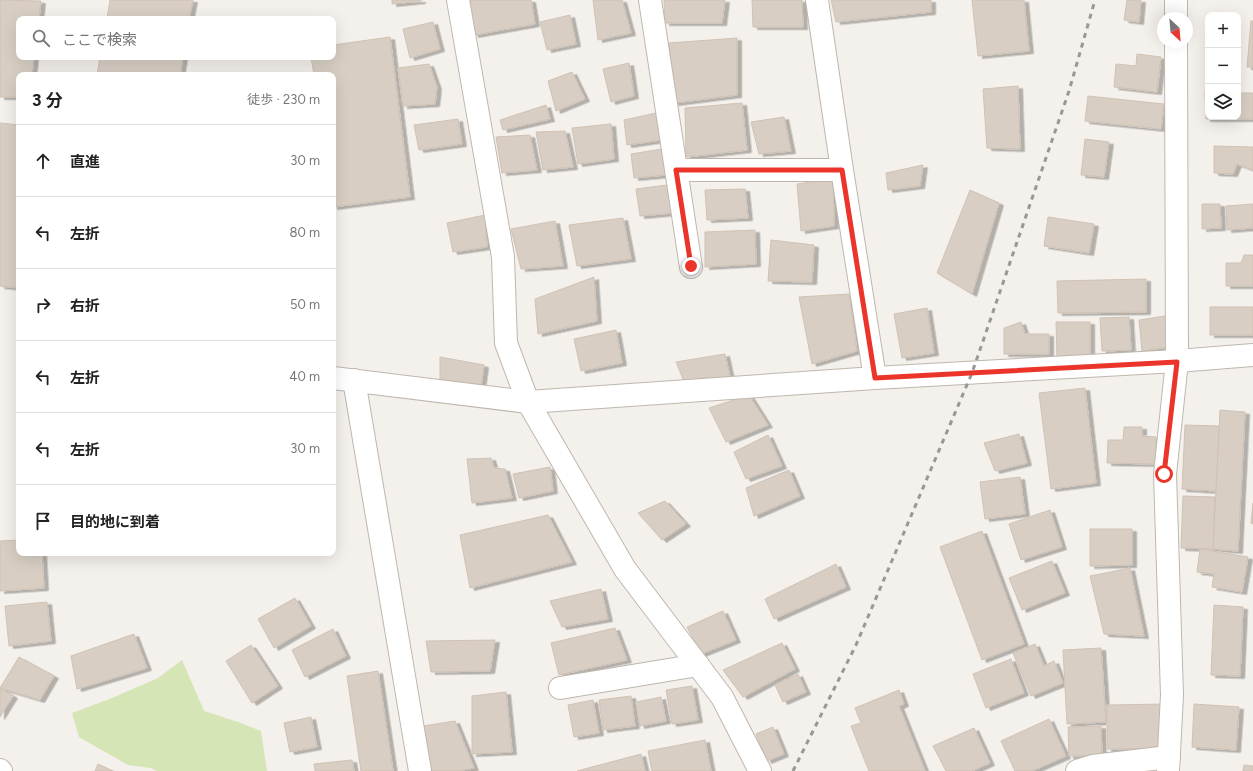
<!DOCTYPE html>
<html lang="ja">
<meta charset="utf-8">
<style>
:root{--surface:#fff;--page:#f6f6f6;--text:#222;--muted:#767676;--line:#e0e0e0}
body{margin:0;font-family:Figtree,"Noto Sans JP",sans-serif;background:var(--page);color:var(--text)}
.controls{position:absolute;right:12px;top:12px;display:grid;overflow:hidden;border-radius:8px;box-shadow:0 4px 16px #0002}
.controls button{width:36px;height:36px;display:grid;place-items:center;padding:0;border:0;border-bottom:1px solid var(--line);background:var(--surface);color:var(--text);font:20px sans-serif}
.compass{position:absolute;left:1157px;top:12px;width:36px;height:36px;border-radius:50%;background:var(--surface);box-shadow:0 4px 16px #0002;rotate:154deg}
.stop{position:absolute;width:12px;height:12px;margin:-9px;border:3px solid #ec352a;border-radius:50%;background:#fff}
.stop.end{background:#ec352a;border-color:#fff;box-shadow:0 1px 4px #0008}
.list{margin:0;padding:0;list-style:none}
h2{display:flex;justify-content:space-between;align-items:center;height:52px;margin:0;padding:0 16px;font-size:17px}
h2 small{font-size:13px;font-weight:400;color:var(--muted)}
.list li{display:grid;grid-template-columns:26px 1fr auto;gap:12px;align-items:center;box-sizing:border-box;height:72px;padding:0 16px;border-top:1px solid var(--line)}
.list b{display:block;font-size:15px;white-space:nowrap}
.list em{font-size:13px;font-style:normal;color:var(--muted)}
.icon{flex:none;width:22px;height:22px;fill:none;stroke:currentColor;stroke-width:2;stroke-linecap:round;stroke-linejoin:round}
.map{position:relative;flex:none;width:1253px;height:771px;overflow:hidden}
.search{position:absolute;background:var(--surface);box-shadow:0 4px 16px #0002;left:16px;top:16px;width:320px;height:44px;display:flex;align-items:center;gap:10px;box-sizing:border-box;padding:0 14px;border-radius:8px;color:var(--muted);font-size:15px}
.panel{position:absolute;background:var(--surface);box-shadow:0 4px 16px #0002;left:16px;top:72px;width:320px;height:484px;border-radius:8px}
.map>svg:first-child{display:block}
</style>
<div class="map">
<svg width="1253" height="771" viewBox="0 0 1253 771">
<defs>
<filter id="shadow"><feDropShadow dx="4.5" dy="2.5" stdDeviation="0" flood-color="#0004"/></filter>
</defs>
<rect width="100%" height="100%" fill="#f4f0eb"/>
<!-- green -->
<path fill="#d5e5b6" d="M182 660 204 711 238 722 261 731 267 771H157L151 768 128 765 79 737 72 713 112 698 158 678Z"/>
<!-- building -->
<g fill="#d8cec4" stroke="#d0c2b4" filter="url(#shadow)">
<path d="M0 0 41 1 39 19H19V57H34L32 75H19V97H0Z"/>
<path d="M110 0H193L189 19H107Z"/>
<path d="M392 0H421V1L392 4Z"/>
<path d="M467 0H531L535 24 474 35Z"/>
<path d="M593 0H622L631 33 598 40Z"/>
<path d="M664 0H725L722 23H665Z"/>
<path d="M752 0H802L803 27H753Z"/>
<path d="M831 0H931V12L836 22Z"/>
<path d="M972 0H1024L1029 51 978 56Z"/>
<path d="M1127 0H1141L1139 22 1124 20Z"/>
<path d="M570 15 576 44 547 50 540 22Z"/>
<path d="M1251 21H1253V67H1247Z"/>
<path d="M433 22 440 49 410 58 403 29Z"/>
<path d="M390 37 410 197 333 207V75H314L311 57H333V45Z"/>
<path d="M737 38V95L674 103 669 43Z"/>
<path d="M1137 54 1161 57 1157 92 1114 87 1116 64 1136 66Z"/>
<path d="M100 57H183L180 75H97Z"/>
<path d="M629 63 634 96 611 102 603 69Z"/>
<path d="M429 64 437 87 435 104 403 106 398 68Z"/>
<path d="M572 72 585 99 556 111 548 81Z"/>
<path d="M1018 86 1020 149 987 148 983 89Z"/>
<path d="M1205 92H1208V117H1238V93H1253V119H1206Z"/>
<path d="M1088 96 1164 104 1161 129 1085 121Z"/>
<path d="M742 103 747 150 686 157 685 108Z"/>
<path d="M546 105 550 119 503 130 500 120Z"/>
<path d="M656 113 661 140 627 145 624 120Z"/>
<path d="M784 117 791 151 759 154 751 122Z"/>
<path d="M458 119 462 144 419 150 414 125Z"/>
<path d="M0 123 19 125V288L0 286Z"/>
<path d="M611 124 614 159 578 164 572 128Z"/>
<path d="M565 131 573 167 543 170 536 132Z"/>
<path d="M530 135 537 170 502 173 496 137Z"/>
<path d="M1085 139 1109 142 1104 177 1081 175Z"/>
<path d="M1214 146 1253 147V170L1237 164 1233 174 1214 173Z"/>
<path d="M662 149 666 175 634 178 631 154Z"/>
<path d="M923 165 920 186 888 190 886 173Z"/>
<path d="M833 179 834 226 801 231 797 184Z"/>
<path d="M667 185 673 213 640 216 636 189Z"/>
<path d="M745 189 748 218 707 220 705 190Z"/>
<path d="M970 190 999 203 972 294 937 273Z"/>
<path d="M1202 204H1220L1221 228 1202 229Z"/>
<path d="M1253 204V228L1227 230 1226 206Z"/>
<path d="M485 215 487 247 453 252 447 223Z"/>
<path d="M1048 217 1094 224 1089 253 1044 246Z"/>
<path d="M623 218 631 259 577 266 569 225Z"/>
<path d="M555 221 563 266 521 269 511 229Z"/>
<path d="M755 230 756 264 705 267V232Z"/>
<path d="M771 240 814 245 812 282 768 281Z"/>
<path d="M1244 255H1253V286H1226V263H1241Z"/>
<path d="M594 277 597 321 538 334 535 299Z"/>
<path d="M1146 279V312L1058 313 1057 281Z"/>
<path d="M849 294 857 351 812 364 799 297Z"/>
<rect x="1210" y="307" width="43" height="28"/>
<path d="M927 308 934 353 902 358 894 314Z"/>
<path d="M1165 316 1169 347 1142 351 1139 320Z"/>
<path d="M1129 317 1131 350 1102 351 1100 318Z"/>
<path d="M1021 322 1025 334H1049V354H1004V328Z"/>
<path d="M1056 322H1090V357H1057Z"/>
<path d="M616 330 622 363 581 371 574 339Z"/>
<path d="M725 354 730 377 685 384 676 362Z"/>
<path d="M440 357 484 365 481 387 440 379Z"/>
<path d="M1085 388 1096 483 1051 489 1039 393Z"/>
<path d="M749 395 768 425 726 442 709 408Z"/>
<path d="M1220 410 1245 412 1238 551 1213 549Z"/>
<path d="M1185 425 1219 426 1216 491 1182 489Z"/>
<path d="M1124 427H1142V436L1156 437V464L1107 463 1108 440H1123Z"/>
<path d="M1019 434 1027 463 995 471 984 443Z"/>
<path d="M768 435 782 466 746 479 734 452Z"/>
<path d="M491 458 494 468 505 469 512 498 472 503 467 459Z"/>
<path d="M550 467 553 491 519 498 513 474Z"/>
<path d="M789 470 800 496 754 516 746 488Z"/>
<path d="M1020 477 1025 514 985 519 980 482Z"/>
<path d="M1183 496 1215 497 1213 549 1181 548Z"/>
<path d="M665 501 686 524 662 540 638 513Z"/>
<path d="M1253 503V524L1251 523Z"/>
<path d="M1050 510 1062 547 1021 560 1009 524Z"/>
<path d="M548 515 572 562 470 588 460 535Z"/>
<path d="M1090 529H1132V565L1090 566Z"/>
<path d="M982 531 1024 644 982 660 940 547Z"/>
<path d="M19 540V553H42L44 588 0 591V541Z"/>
<path d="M1200 549 1248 557 1242 592 1212 587 1214 574 1197 572Z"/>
<path d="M1052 561 1065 593 1022 610 1009 578Z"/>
<path d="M836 564 846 587 774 619 765 599Z"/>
<path d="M1130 568 1144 636 1104 634 1090 576Z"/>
<path d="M601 589 608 619 562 627 550 601Z"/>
<path d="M295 598 311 626 274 648 258 619Z"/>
<path d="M47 602 51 641 9 646 5 606Z"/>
<path d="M1214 605 1243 607 1240 676 1211 675Z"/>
<path d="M723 611 736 640 701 654 687 627Z"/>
<path d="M615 628 627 660 559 675 551 643Z"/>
<path d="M333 629 346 656 305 677 292 650Z"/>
<path d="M134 634 147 668 77 689 71 656Z"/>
<path d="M495 640 490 671 431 672 426 641Z"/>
<path d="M782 643 795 669 743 697 723 670Z"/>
<path d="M1035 644 1044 666 1054 661 1063 683 1031 696 1013 653Z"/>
<path d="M251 645 278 686 252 703 226 661Z"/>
<path d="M1101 648 1106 722 1067 724 1063 650Z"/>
<path d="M19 657 54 676 40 700 0 688Z"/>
<path d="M1011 659 1024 693 986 708 973 674Z"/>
<path d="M378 671 393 771H361L347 676Z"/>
<path d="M798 674 806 692 783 702 775 685Z"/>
<path d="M692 686 698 720 672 724 666 690Z"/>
<path d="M0 688 13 696 0 717Z"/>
<path d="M899 690 904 704 899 706 925 771H869L851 726 861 723 855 708Z"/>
<path d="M506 692 512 752 472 754V696Z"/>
<path d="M631 696 635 726 603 730 599 700Z"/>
<path d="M661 697 666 721 640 726 636 702Z"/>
<path d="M593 700 599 733 574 737 568 705Z"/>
<path d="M1164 704V749H1107V705Z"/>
<path d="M1194 704 1239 707 1236 750 1192 747Z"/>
<path d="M311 717 317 747 290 752 284 723Z"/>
<path d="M1049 719 1066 756 1032 771H1015L1001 741Z"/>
<path d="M455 721 474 768 457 771H426L417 727Z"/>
<path d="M1101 726 1102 755 1069 756 1068 727Z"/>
<path d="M773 727 784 754 767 761 756 734Z"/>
<path d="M974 728 990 763 972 771H946L933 746Z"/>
<path d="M705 740 711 771H652L648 751Z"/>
<path d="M641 754 645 771H577Z"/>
<path d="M352 760 354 771H315L314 764Z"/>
<path d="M98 764 113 771H95Z"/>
<path d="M1244 765 1253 766V771H1243Z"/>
</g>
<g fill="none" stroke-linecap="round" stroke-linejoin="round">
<!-- minor casing -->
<g stroke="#bfb7ae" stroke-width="24">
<g id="minor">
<path d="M458 0 503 257 506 343 528 402 625 569 722 697 760 771"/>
<path d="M650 0 691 267"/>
<path d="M817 0 842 170 875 378"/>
<path d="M1176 0V18"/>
<path d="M676 170H842"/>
<path d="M333 378 528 402 875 378 1177 361 1253 355"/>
<path d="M354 380 420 771"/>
<path d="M560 688 698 665"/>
<path d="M0 770 1 771"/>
<path d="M1077 771 1093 766 1169 757"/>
<path d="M1168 771 1172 695 1165 474 1177 361 1176 42"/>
</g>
</g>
<!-- minor -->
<use href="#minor" stroke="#fff" stroke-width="22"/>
<!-- rail -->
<path stroke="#989898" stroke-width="3" stroke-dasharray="5 5" stroke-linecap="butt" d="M793 771 856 645 972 373 1069 91 1095 0"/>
</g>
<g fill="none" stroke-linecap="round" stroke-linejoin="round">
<!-- route -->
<path stroke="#ec352a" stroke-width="5" d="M691 266 676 170H842L875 378 1177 362 1164 474"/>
</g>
</svg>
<div class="controls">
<button>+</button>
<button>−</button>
<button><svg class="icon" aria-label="layers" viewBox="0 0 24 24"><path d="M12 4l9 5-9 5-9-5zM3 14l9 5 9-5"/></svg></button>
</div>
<svg class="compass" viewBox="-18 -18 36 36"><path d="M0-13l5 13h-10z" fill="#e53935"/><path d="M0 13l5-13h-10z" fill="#767676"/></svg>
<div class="stop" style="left:1164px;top:474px"></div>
<div class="stop end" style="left:691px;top:266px"></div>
<div class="search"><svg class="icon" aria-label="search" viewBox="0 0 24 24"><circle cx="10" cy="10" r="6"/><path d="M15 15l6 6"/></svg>ここで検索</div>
<section class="panel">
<h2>3 分<small>徒歩 · 230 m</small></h2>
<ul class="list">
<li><svg class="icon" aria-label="ahead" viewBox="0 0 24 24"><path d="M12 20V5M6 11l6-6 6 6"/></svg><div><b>直進</b></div><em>30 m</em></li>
<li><svg class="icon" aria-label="left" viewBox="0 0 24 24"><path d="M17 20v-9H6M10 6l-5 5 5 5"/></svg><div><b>左折</b></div><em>80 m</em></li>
<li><svg class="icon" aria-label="right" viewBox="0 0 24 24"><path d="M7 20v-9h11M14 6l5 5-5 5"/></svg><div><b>右折</b></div><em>50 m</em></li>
<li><svg class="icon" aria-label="left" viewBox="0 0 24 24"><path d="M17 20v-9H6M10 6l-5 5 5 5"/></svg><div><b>左折</b></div><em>40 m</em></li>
<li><svg class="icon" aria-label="left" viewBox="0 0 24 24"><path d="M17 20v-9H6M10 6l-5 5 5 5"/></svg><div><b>左折</b></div><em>30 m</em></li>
<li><svg class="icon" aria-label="arrive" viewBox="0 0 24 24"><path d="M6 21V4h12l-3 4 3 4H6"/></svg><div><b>目的地に到着</b></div></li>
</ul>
</section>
</div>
